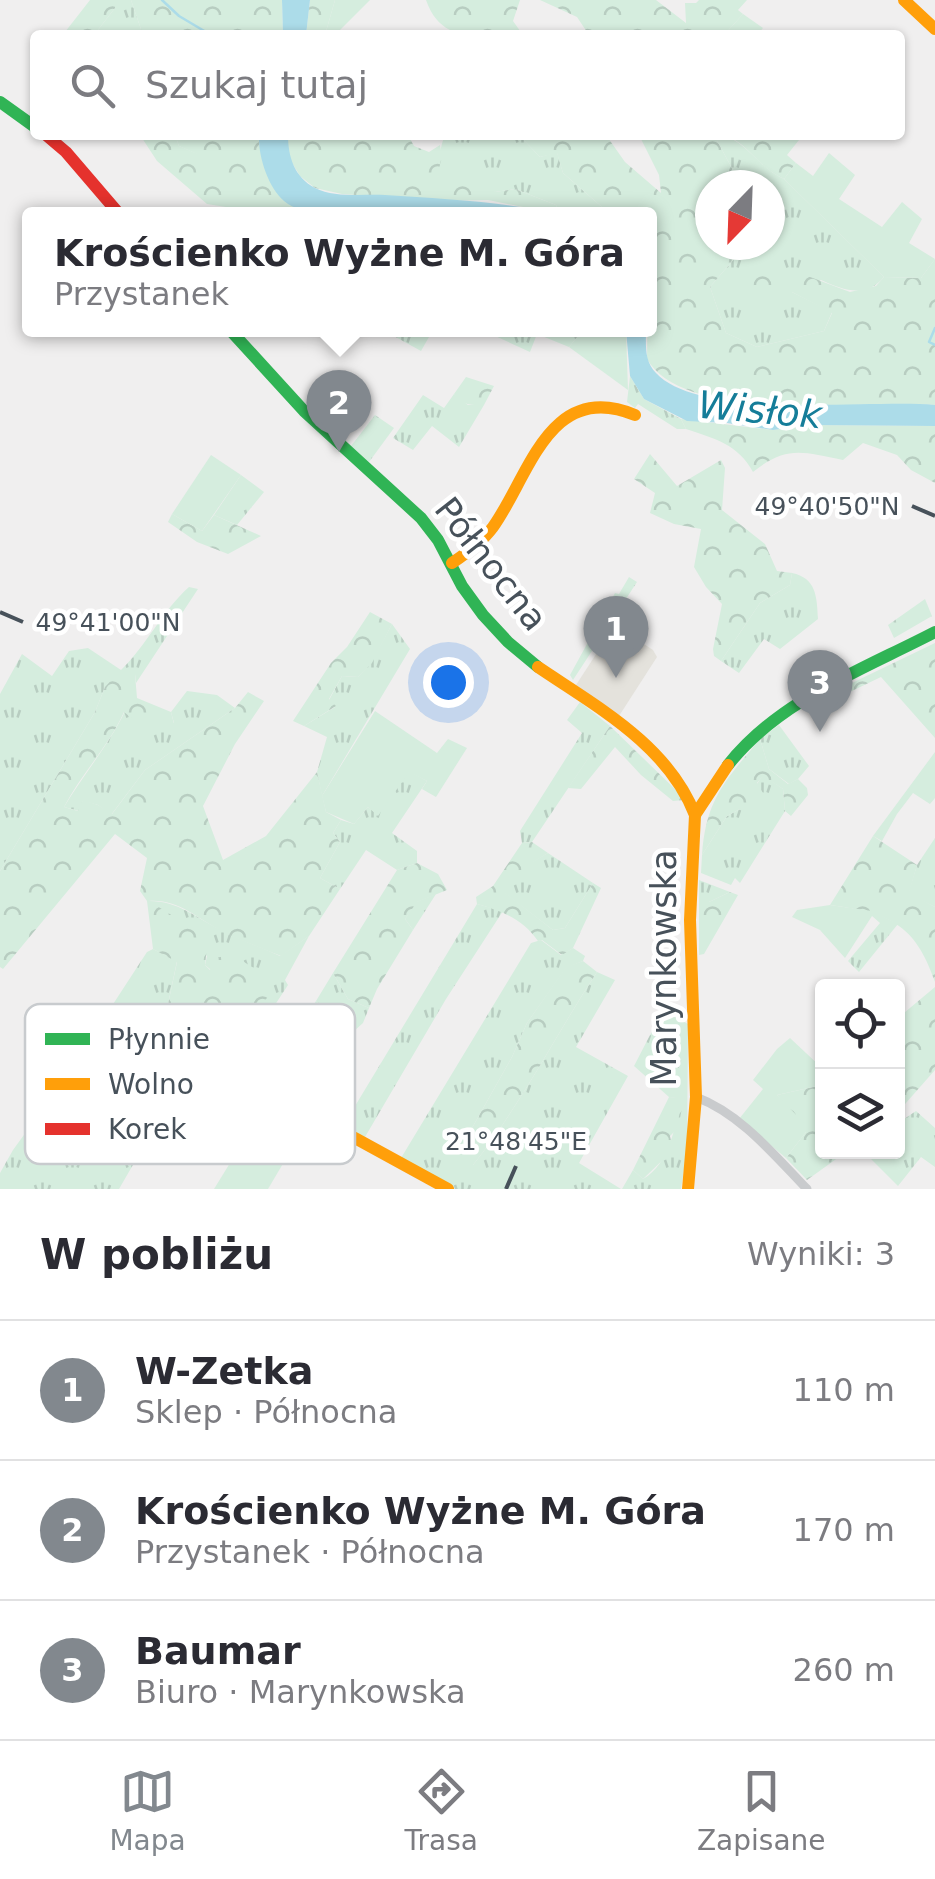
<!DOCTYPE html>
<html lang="pl">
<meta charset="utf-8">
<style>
:root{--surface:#fff;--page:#f2f2f3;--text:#2b2b33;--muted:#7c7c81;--line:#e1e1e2;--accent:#82888e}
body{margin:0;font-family:"DejaVu Sans",sans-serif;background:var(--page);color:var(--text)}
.controls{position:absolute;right:30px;bottom:30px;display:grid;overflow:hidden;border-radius:10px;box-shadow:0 2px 8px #0004}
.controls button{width:90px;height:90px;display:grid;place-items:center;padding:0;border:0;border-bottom:2px solid var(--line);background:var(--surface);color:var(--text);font:50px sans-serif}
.compass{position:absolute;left:695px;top:170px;width:90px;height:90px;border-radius:50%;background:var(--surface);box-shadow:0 2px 8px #0004;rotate:203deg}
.you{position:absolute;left:448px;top:682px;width:35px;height:35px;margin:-25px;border:8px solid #fff;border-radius:50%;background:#1a73e8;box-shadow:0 0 0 15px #1a73e833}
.badge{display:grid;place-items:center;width:65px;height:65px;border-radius:50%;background:var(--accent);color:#fff;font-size:32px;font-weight:700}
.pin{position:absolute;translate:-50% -82px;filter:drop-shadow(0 2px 5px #0008)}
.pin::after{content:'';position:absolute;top:52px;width:35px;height:30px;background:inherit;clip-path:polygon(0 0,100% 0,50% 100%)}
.popup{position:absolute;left:22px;top:207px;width:635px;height:130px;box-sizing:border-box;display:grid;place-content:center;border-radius:10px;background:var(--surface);filter:drop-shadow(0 2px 8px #0005);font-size:32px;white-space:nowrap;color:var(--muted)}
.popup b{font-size:38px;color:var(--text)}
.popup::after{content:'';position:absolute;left:50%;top:100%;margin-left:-20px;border:20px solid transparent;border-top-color:var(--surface)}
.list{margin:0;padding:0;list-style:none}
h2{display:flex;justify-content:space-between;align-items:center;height:130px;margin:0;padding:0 40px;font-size:42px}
h2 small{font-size:32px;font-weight:400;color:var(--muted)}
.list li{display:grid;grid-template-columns:65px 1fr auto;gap:30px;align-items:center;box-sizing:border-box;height:140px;padding:0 40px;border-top:2px solid var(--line)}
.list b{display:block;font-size:38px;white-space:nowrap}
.list p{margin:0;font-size:32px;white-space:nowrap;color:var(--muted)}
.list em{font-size:32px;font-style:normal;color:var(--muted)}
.icon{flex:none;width:55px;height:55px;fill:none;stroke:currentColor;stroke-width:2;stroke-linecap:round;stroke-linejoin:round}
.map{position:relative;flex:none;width:935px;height:1189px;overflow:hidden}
.search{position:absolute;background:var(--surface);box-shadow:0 2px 8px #0004;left:30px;right:30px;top:30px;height:110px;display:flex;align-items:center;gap:25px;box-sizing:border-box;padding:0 35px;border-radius:10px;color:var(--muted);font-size:38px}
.sheet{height:550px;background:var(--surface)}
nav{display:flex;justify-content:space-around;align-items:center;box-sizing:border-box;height:140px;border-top:2px solid var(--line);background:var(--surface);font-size:28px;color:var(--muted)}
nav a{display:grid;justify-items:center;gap:5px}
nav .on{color:var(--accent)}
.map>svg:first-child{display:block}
</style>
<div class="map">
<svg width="935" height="1189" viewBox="0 0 935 1189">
<defs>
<pattern id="grass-tufts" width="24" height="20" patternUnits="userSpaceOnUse" patternTransform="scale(2.5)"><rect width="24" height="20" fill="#d5edde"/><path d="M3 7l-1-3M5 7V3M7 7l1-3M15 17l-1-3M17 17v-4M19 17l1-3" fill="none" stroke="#b8cdc1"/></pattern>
<pattern id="forest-crowns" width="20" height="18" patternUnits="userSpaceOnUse" patternTransform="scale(2.5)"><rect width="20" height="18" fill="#d5edde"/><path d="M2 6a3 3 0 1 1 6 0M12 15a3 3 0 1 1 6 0" fill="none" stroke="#b8cdc1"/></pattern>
</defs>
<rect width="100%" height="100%" fill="#f0efef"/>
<!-- commercial -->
<path fill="#e4e2dc" d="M615 625 653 650 657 657 619 716 576 685Z"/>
<!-- grass -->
<g fill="url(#grass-tufts)">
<path d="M115 0H131L143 35H94L115 8Z"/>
<path d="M335 0H370L335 35H325Z"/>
<path d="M175 135H207L199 155 179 146Z"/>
<path d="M445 135H519L540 157 557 152 563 173 610 214H558L556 205 515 189 495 192 436 176C440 162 439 148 445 135Z"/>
<path d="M714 135C745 135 756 167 784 179L884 277C866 299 843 290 821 280L792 292 832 312 824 331 757 347 726 333 710 287 746 245H770V185H741Z"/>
<path d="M383 330H433L421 351Z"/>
<path d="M482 330H583L569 347 537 334 530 352Z"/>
<path d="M630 376 644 399 681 419 686 429H677L638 404 635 408 627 402Z"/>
<path d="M454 394 468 405H484L459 447 432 426 413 450 393 438 423 395 444 408Z"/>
<path d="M375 415 394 428 369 462 351 446Z"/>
<path d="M241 475 264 492 237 525 214 515Z"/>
<path d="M792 573C816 578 817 596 818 619L780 649 764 639 739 673 721 661 760 603 790 585Z"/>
<path d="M629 577 637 582 573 680 570 675 615 593 619 594Z"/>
<path d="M189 587 198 589 136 683 135 674 105 687 95 712 0 871V694L22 654 52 676 69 651 88 648 121 670C147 645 162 611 189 587Z"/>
<path d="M392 624 410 649 322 796 317 772 327 737 304 726 335 707 329 700 342 676 358 677 371 663Z"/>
<path d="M187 691 217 695 235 708 145 770 111 815 98 805 83 801 79 811 64 807C83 775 109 745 125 711L174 723 171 712Z"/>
<path d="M580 702 610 726 532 842 522 843 520 831 582 733 567 720Z"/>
<path d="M779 725 809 766 798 779 789 784 769 769 760 739Z"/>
<path d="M409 771 427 781 392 833 417 851V863L397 870 366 850 340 889 320 878 340 842 333 833 341 820 354 824 368 807 378 815Z"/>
<path d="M763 775 783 789 785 811 740 883 735 878 731 885 701 873 702 855 727 816 740 809Z"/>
<path d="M935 838V907L908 894 917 865Z"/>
<path d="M548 853 593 883 565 928 553 930 503 892 525 866Z"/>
<path d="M699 880 730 892 709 902H699Z"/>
<path d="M436 894 413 930 405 919 416 902Z"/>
<path d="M147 901C177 900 195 917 221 930 240 940 261 947 280 956L309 936 285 980 288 985 250 1043 228 1032V1027L257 1008 205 965 207 956Z"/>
<path d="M477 904 503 911 446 999 365 1137 264 1083 307 1015 314 1027 300 1067 325 1076 315 1094 349 1116Z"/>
<path d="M872 911 898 924 859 972 848 961 880 923 872 916Z"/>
<path d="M541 940 561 955 573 948 585 956 583 961 566 968 527 1023 512 1057 472 1128 473 1165C521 1105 555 1036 597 972L615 980 576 1047 628 1076 579 1163 621 1189H455L401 1158 531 943Z"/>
<path d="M153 949 177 961 167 1009 166 1044 153 1056 165 1100 196 1058 203 1064 141 1151 119 1189H0V1173L13 1150 63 1081 147 952Z"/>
<path d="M333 973 348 999 369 1008 363 1023 353 1032 348 1022 316 1001Z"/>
<path d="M663 1010 688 1024 687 1150 681 1189H622L633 1170 643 1179C670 1164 674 1126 683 1099L669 1097 634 1066Z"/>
<path d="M916 1111 935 1128V1167L921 1157 898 1186 864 1152H898V1123Z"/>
</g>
<!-- forest -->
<g fill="url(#forest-crowns)">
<path d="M90 0H115V8L94 35H68L65 32Z"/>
<path d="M131 0H282L283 35H143Z"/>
<path d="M310 0H335L325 35H306Z"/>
<path d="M426 0H520L513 21 523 35C482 35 442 46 426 0Z"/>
<path d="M540 0H656L686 23 685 3H696L699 0H747L738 10 743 14 724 35H589L577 17Z"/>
<path d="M140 135H175L179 146 198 154 207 135H259V145L295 208 322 214H256L251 211 207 204 157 161Z"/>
<path d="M288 135H408L414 146 429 152 440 145 442 156 437 176 482 179 495 192 515 189 556 205 558 214 488 200 436 201 342 194 315 188 300 176 288 156Z"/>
<path d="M519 135H606L625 162 661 193 659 175 639 135H714L741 185H710V245H746L710 287 726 333 757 347 824 331 832 313 792 292 758 307 753 284 765 260 850 292 876 286 884 277 921 278 935 259V405C865 399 686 426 647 359L649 215 610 214 563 173 557 153 540 157Z"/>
<path d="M726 135H803L787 155 796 163 784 179C759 168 749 145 726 135Z"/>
<path d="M466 377 494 386 484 405C470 405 463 406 454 394Z"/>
<path d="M681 419 773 430 810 425 935 426V483L911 470 897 455 863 443 843 460C802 452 787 445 753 472 738 444 715 439 686 429Z"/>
<path d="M650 454 677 486 721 460 725 468 722 510 765 544 777 571 792 573 790 585 760 603 721 661 714 656 713 649 722 604 706 587 694 567 701 529 674 524 650 513 655 493 634 479Z"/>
<path d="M172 514 202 531 214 515 261 536 228 554 197 542 168 522Z"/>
<path d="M925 599 932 616 894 638 888 625Z"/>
<path d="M370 612 392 624 372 663 358 677 342 676 329 699 336 706 304 726 293 721 331 663 347 647Z"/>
<path d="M935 643V738L881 677 833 700 829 694Z"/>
<path d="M121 670 135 674 137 698 171 712 174 724 134 720 124 712C109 746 81 774 64 807L78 811 83 800 98 805 112 814 145 770 235 708 248 692 264 701 235 744 203 806 223 860 266 836 317 772 326 812 341 820 333 833 340 842 320 878 340 889 309 936 281 956C261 948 240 940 221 931 197 918 178 899 149 901L208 938 205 965 210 970 214 958 233 955 257 970 272 993 257 1008 228 1027V1033L250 1043 235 1067 198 1046 167 1034V1009L177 962 153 949 147 901 140 891 147 858 115 834 3 969 0 967V871L95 712 105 687Z"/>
<path d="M610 726 675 789 684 800 673 801 641 775 615 747 581 789 568 788Z"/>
<path d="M760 739 769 769 788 784 798 779 807 788 808 795 791 816 785 811 783 789 763 776 757 783 770 805 762 816 740 809 727 816 702 855C706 799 725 781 760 739Z"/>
<path d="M873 836 917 865 909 893 935 907V982C915 923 888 913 830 905Z"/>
<path d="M532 842 548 853 525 867 504 892 553 930 565 928 593 883 601 888 573 948 562 955 542 940 538 941C523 919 502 911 477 904L476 897 493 886 522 843Z"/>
<path d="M417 863 438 874 447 890 417 902 405 919 413 930 377 989 369 1008 348 999 333 973 397 870Z"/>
<path d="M730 892 738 895 704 954 699 955V902H709Z"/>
<path d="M583 961 597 972C555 1036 521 1105 473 1165L464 1163 460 1149 448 1128 458 1124 472 1128 512 1057 527 1023 566 967Z"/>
<path d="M935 987V1070L898 1112V1018Z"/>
<path d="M316 1001 348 1022 353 1032 325 1076 300 1067 299 1063 314 1027 307 1015Z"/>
<path d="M166 1044 196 1058 165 1100 144 1108 131 1099C138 1078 150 1059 166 1044Z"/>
<path d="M822 1085V1152H846L807 1180 786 1158 806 1132 777 1095Z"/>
<path d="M669 1097 684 1098 678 1128 670 1136 673 1150 643 1179 633 1170Z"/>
</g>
<!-- green -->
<g fill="#d5edde">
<path d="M743 14 763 28 757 35H724Z"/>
<path d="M829 153 855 175 839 199 882 227 902 202 922 219 909 243 935 259 921 278 884 277 784 179 796 163 813 176Z"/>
<path d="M583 330H626L628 390 569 347Z"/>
<path d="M211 455 241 475 202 531 172 514Z"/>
<path d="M375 711 437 753 448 739 467 748 436 797 422 789 427 781 409 772 378 816 368 807 354 824 326 812 322 796Z"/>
<path d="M935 752V798L930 804 913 793 897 814 882 841 873 836Z"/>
<path d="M830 905 872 911V916L845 958 820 930 792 917 797 910Z"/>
<path d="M790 1038 822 1068V1085L777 1095 806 1125V1132L786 1158 739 1119 763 1089 753 1080 777 1049Z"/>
<path d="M270 1098 310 1118 268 1189H214Z"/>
</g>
<!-- water -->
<g fill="#acdce9">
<path d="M282 0H310L306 35H283Z"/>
<path d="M259 135H288C288 156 294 177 315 188 335 198 363 194 385 195 443 199 500 201 557 214L322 215C310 211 294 210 284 201 268 187 258 156 259 135Z"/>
<path d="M626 330H646C646 345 644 361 656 373 701 421 869 399 935 405V426L810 425 773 430 727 423 687 421 644 399 630 376Z"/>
</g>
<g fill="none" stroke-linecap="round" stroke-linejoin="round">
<!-- stream -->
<g stroke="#acdce9" stroke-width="2.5">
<path d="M162 0 179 16 211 35"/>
<path d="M935 328 929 342 935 345"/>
</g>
<!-- street -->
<path stroke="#c9cbcd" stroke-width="9" d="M696 1097C741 1114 774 1155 807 1189"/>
<!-- fast -->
<g stroke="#30b455" stroke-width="12">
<path d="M0 102 35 127"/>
<path d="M230 330 304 411 421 518 438 540 462 586 483 615 508 642 538 667"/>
<path d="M728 765C779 700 862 670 935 632"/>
</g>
<!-- slow -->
<g stroke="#ff9f0a" stroke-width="12">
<path d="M904 0 935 29"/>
<path d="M452 563C467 553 482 542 493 527 529 477 549 379 635 415"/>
<path d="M538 667C597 707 668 745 695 815"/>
<path d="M269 1091 448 1189"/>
<path d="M688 1189 696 1097 690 920 695 815 728 765"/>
</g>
<!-- jam -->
<path stroke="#e5322d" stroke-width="12" d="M46 135 66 152 120 215"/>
</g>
<!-- ticks -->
<path fill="none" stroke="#47515a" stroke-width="4" d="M912 506 935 516M0 612 23 622M506 1189 516 1166"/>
<g text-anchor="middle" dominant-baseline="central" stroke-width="9" stroke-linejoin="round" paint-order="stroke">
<!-- street labels -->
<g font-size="35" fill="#47515a" stroke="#fff">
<text transform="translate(491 564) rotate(52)">Północna</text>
<text transform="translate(664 968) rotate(-90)">Marynkowska</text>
</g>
<!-- water labels -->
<g font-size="38" font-style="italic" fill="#157d99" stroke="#fff">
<text transform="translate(760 410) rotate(5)">Wisłok</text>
</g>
</g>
<!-- legend -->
<rect x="25" y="1004" width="330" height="160" rx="15" fill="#fff" stroke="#c8cbce" stroke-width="2.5"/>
<rect x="45" y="1033" width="45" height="12" fill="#30b455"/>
<rect x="45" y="1078" width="45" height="12" fill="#ff9f0a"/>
<rect x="45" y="1123" width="45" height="12" fill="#e5322d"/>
<g font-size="28" fill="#47515a">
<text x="108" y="1049">Płynnie</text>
<text x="108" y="1094">Wolno</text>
<text x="108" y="1139">Korek</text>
</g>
<g font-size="25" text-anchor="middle" fill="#47515a" stroke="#fff" stroke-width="9" stroke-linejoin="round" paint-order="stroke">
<text x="827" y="515">49°40'50"N</text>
<text x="108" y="631">49°41'00"N</text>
<text x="516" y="1150">21°48'45"E</text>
</g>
</svg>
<div class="controls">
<button><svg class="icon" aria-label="locate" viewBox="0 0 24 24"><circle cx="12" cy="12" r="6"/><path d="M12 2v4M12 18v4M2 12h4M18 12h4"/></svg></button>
<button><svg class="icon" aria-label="layers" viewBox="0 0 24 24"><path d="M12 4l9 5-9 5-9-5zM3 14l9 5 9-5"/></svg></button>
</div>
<svg class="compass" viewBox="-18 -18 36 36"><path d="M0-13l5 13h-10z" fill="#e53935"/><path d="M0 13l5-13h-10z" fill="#7c7c81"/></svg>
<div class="you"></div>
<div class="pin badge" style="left:616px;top:678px">1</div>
<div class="pin badge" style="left:339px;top:452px">2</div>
<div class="popup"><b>Krościenko Wyżne M. Góra</b>Przystanek</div>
<div class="pin badge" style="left:820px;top:732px">3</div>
<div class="search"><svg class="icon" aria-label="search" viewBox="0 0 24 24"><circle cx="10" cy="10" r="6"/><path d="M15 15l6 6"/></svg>Szukaj tutaj</div>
</div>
<section class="sheet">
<h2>W pobliżu<small>Wyniki: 3</small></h2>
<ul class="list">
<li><span class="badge">1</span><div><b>W-Zetka</b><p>Sklep · Północna</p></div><em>110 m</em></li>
<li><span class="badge">2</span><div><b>Krościenko Wyżne M. Góra</b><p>Przystanek · Północna</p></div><em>170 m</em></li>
<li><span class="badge">3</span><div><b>Baumar</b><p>Biuro · Marynkowska</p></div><em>260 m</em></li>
</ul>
</section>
<nav>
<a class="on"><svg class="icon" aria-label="map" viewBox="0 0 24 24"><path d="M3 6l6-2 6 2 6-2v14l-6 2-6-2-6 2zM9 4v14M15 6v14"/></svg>Mapa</a>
<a><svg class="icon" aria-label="directions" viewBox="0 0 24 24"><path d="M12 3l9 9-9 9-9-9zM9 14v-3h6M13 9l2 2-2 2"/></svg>Trasa</a>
<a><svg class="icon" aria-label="saved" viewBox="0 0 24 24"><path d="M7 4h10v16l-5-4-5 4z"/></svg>Zapisane</a>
</nav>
